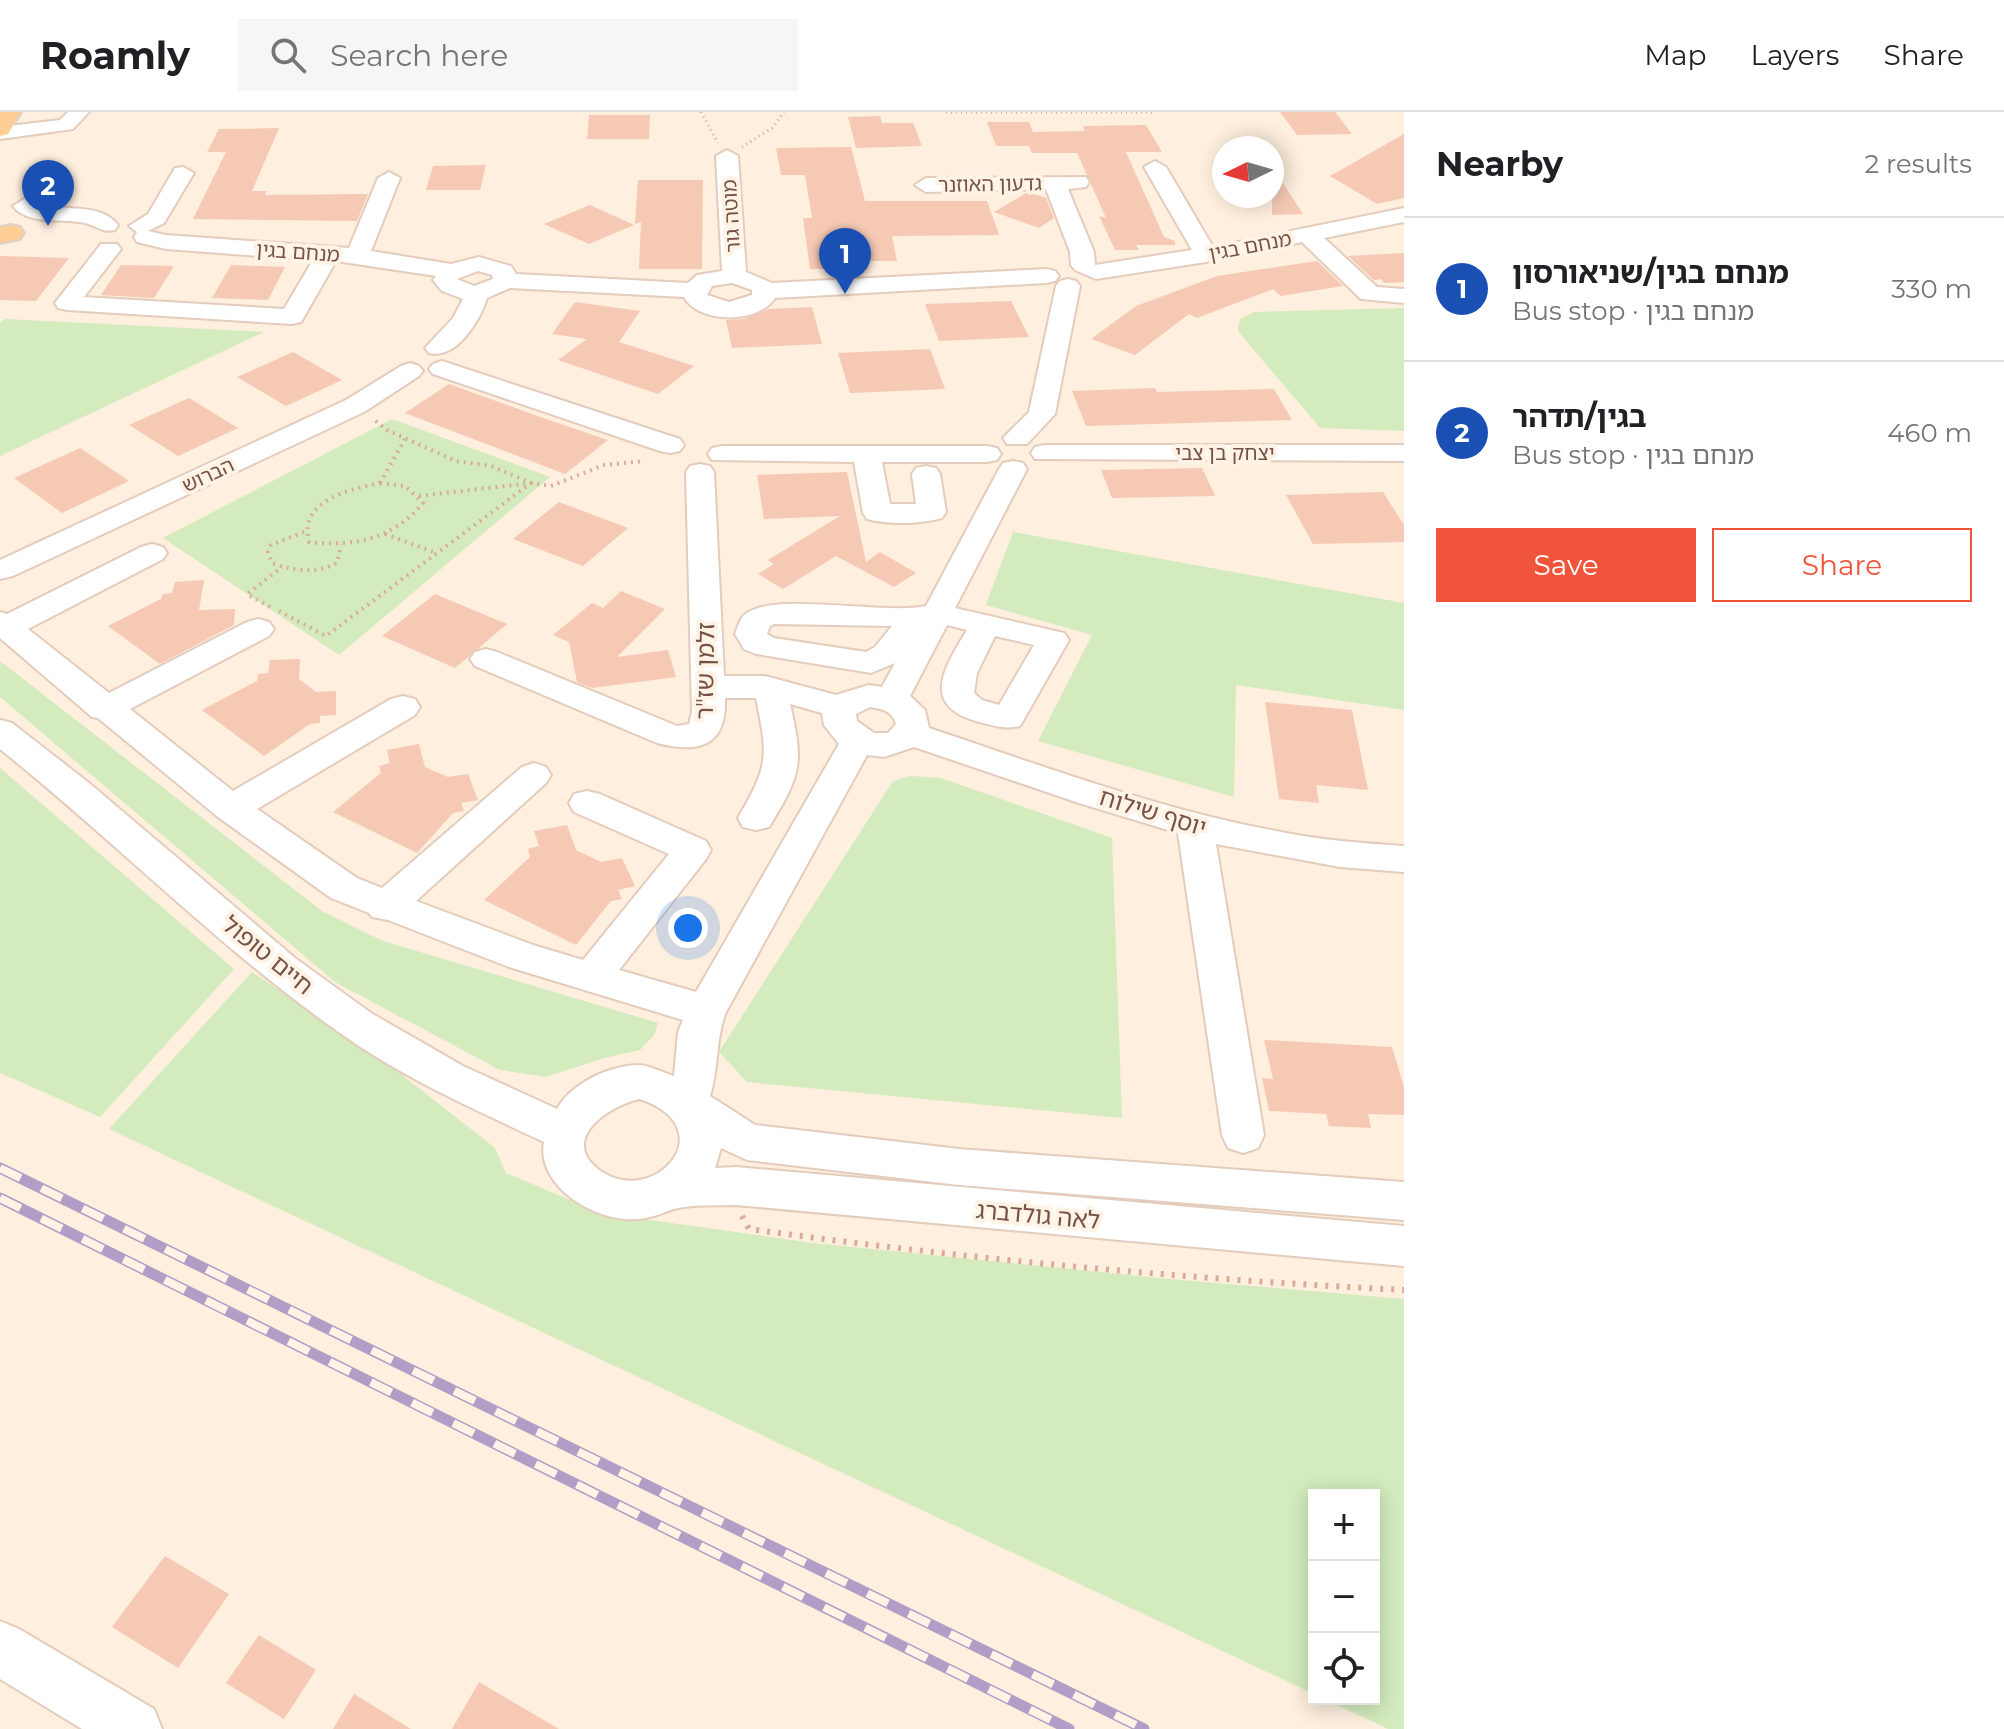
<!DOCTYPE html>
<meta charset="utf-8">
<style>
:root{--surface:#fff;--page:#f6f6f6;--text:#202124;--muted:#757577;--line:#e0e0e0;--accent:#f0543b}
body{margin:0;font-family:Montserrat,"Noto Sans Hebrew",sans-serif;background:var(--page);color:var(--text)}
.controls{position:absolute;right:24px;bottom:24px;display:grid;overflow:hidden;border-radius:0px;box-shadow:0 4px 20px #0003}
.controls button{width:72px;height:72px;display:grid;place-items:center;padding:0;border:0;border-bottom:2px solid var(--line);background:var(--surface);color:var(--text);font:40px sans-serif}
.compass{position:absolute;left:1212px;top:24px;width:72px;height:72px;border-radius:50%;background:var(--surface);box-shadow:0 4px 20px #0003;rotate:265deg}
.you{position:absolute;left:688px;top:816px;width:28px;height:28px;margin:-20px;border:6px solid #fff;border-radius:50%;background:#1a73e8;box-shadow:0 0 0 12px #1a73e833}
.badge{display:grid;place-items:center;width:52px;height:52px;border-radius:50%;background:var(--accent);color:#fff;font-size:26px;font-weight:700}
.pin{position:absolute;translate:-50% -66px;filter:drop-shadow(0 2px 4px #0008)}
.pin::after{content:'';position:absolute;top:42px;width:28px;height:24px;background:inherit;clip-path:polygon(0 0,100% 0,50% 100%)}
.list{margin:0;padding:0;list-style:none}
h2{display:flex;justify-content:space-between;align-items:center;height:104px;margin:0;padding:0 32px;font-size:34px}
h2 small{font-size:26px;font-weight:400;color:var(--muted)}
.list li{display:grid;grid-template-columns:52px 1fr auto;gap:24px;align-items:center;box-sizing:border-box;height:144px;padding:0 32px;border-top:2px solid var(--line)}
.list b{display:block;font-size:30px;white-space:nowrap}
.list p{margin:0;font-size:26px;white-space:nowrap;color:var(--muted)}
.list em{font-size:26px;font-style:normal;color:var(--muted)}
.actions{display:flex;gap:16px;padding:24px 32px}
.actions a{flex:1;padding:18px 0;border:2px solid var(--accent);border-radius:0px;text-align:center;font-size:28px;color:var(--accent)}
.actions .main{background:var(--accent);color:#fff}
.icon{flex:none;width:44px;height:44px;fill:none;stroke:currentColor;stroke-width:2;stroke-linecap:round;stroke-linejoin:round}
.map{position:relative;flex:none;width:1404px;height:1617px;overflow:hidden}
header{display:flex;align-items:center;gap:48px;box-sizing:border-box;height:112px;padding:0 40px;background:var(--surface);border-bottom:2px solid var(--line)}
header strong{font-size:38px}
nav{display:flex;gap:44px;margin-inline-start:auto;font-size:28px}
.search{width:560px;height:72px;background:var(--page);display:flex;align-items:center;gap:20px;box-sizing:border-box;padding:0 28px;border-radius:0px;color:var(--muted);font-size:30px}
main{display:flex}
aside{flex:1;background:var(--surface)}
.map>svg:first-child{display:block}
</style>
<header>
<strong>Roamly</strong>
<div class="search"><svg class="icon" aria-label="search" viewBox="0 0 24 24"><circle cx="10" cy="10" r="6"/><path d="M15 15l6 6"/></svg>Search here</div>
<nav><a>Map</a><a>Layers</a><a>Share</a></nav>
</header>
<main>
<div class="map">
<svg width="1404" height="1617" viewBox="0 0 1404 1617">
<rect width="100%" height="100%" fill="#feefde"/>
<!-- green -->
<g fill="#d3ebbd">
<path d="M1404 196V319L1320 316 1238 219 1240 207 1255 200Z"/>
<path d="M5 207 264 220 0 344V211Z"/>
<path d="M392 307 550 365 339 543 163 426Z"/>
<path d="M1013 420 1404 491V598L1236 573 1234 685 1038 629 1092 523 986 493Z"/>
<path d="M0 549 322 799 383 829 658 911 654 923 640 938 604 946 546 965 500 958 335 870 0 585Z"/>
<path d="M0 656 234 857 100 1005 0 961Z"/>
<path d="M911 664 941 666 1112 726 1122 1006 747 970 719 940 893 669Z"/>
<path d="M252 860 388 952 495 1036 506 1061 601 1101 813 1131 1170 1167 1404 1187V1617H1388L1324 1587H1374V1383H1314V1582L109 1017Z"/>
</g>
<!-- building -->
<g fill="#f5c9b4">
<path d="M1280 0H1335L1352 22 1297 23Z"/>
<path d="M589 3H650L649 27H587Z"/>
<path d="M880 4 882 11H913L922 34 856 36 848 5Z"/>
<path d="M987 10H1029L1033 20 1085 19 1083 14 1146 13 1162 40H1126L1164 125 1175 129V133H1136L1139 138H1115L1099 104 1106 106 1077 41H1032L1029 34H996Z"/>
<path d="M279 16 252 79H267L265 83 368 82 357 109 193 107 226 40H207L219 17Z"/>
<path d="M1404 22V86L1377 92 1330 64Z"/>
<path d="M851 35 865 89H987L999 123 892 124 897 149H866L868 157H810L803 106H812L805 63H781L776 36Z"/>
<path d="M486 53 480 78H426L433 54Z"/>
<path d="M1272 54 1303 102 1272 103Z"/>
<path d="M638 68H703L702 157H639L641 110 635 112Z"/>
<path d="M1028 80 1046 86 1054 106 1039 116 994 100Z"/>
<path d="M590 93 634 113 589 132 544 112Z"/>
<path d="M1404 141V170L1384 171 1381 167 1374 168 1348 144Z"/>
<path d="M0 144 69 146 36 189 0 188Z"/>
<path d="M1317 149 1343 174 1281 184 1273 177 1197 206 1189 202 1135 243 1091 227 1136 194 1217 164Z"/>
<path d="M121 153 174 154 154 186 101 183Z"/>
<path d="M231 153 285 155 268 188 212 186Z"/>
<path d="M1011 189 1029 225 939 229 925 192Z"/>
<path d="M575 190 640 199 619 230 694 254 658 282 558 248 587 227 552 222Z"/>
<path d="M812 195 822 232 732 236 726 208 744 207 769 197Z"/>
<path d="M930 237 945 277 850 281 838 241Z"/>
<path d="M293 240 342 268 286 294 237 265Z"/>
<path d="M449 272 543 306 608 328 565 362 405 301Z"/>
<path d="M1155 276 1157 280 1274 277 1292 308 1086 314 1072 279Z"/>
<path d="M189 286 238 316 178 344 129 313Z"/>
<path d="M80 336 129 369 62 401 14 366Z"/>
<path d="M1202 356 1215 384 1112 386 1101 358Z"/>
<path d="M847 360 866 450 880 440 916 461 894 475 836 444 783 477 758 462 774 452 768 448 840 404 764 407 757 363Z"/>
<path d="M1383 380 1404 413V430L1313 432 1286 383Z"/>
<path d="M559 390 628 416 583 454 513 427Z"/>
<path d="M204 468 199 498 235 497 234 513 160 552 108 514 161 487 163 482 172 481 175 470Z"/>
<path d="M621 479 665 497 617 545 668 538 676 565 592 576 577 570 569 530 553 523 592 491 603 496Z"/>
<path d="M435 482 507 512 455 556 382 524Z"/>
<path d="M300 547 299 567 316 580 336 579V603L320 604V611L310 612 264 644 202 598 257 569 258 562 268 561 270 548Z"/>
<path d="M1265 590 1352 598 1368 678 1316 673 1319 691 1279 687Z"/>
<path d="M419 632 425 655 448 665 468 662 478 688 461 691 464 699 453 701 417 741 333 700 381 661 379 654 390 651 387 638Z"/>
<path d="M567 713 576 738 601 750 622 746 635 774 618 778 622 787 611 789 576 833 484 788 530 745 528 737 539 734 534 719Z"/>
<path d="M1264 928 1392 935 1404 975V1003L1368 1002 1371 1016 1329 1014 1326 1002 1269 999 1262 966 1273 967Z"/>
<path d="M165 1444 229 1482 178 1556 112 1515Z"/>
<path d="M259 1523 316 1558 284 1607 226 1571Z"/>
<path d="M479 1570 559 1617H452Z"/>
<path d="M354 1582 411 1617H333Z"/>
</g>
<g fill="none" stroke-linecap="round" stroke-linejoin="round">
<!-- minor casing -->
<g stroke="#e4ccbd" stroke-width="4">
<g id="minor">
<path d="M68 0H89L73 17 0 27V15L60 8Z"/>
<path d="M727 38 738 44 746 160 772 171 1047 157 1055 159 1059 164 1055 169 1047 171 775 186C758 212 699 212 684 185L510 176 487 186C480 209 456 248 429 241L425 236 453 206 463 187 442 179 433 168 436 164 336 149 304 205 301 210 292 212 67 198 58 196 55 191 101 132H117L121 137 84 185 284 197 313 148 166 137 137 130 134 125 137 120 129 114 148 102 175 56 183 55 194 61 164 111 148 119 166 123 349 136 378 66 389 60 400 66 371 139 451 152 479 145 511 154 516 162 688 171 697 163 722 159 716 44ZM478 159 492 163 493 167 474 174 457 167ZM732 171 752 178V183L729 190 707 183 712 174Z"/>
<path d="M1155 49 1166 55 1213 135 1404 96V110L1324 126 1377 175 1404 177V191L1361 187 1302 130 1206 150 1096 167 1075 158 1071 153 1070 140 1046 77 926 80 915 73 926 66 1086 65 1089 70 1086 75 1068 77 1094 140 1095 153 1192 138 1144 55Z"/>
<path d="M24 87C31 89 37 92 43 93 67 99 101 91 118 113L115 118C102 121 97 114 85 111 64 106 28 114 13 94Z"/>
<path d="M1068 167 1076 169 1080 174 1055 302 1027 332H1007L1003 326 1029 300 1056 174 1060 169Z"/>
<path d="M442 249 680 327 684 333 680 339 670 341 660 339 433 262 429 257 433 252Z"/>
<path d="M410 251 419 254 423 259 419 264 364 300 13 464 0 467V448L346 288 401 254Z"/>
<path d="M1045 333H1404V349L1035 347 1031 341 1035 335Z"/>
<path d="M722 334H987L997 336 1001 342 997 348 987 350H882L890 392H916L912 362 916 356 926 354 936 356 940 362 946 400 942 406C920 412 889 413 867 407L863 401 854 350 712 348 708 342 712 336Z"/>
<path d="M1013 349 1023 351 1027 357 955 496 1064 521 1069 528 1020 614C1004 618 991 613 976 609 919 593 946 553 967 518L947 513 910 584 925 598 929 616C1043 654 1157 697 1276 719 1318 728 1361 731 1404 734V760L1340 755 1216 732 1264 1023 1258 1036 1243 1041 1228 1036 1222 1023 1178 721 1079 691 914 635 884 645 867 643 726 900C715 928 719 956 710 984L755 1013 959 1037 1404 1070V1108L959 1073 747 1048 721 1036 715 1056 736 1055 1404 1114V1154L736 1093C716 1094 693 1092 674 1097 662 1101 651 1106 638 1107 598 1111 536 1076 544 1030 474 997 403 966 340 921 219 836 115 729 0 637V608L12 611 89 671 295 846 371 901 463 954 557 997C572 971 608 954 638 953 649 953 664 961 674 964L678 920 683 908 509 855 388 808 372 805 369 801 331 786 218 705 98 606 92 605 0 526V500L7 502 141 435 152 432 163 435 167 441 163 447 28 517 109 581 247 510 258 507 269 510 274 517 269 524 130 597 233 679 391 587 403 584 415 587 420 595 415 603 257 697 357 766 382 776 522 655 534 651 546 655 551 663 546 671 416 789 533 833 583 848 669 742 574 700 569 691 574 682 587 679 600 682 706 729 711 738 706 747 619 858 696 880 839 632 824 613 822 601 790 592C804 652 801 663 769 715L756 718 743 715 738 706C769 653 768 645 756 586H725C727 634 699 642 657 631L475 554 470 547 475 540 486 537 497 540 677 614 689 612 692 600 686 360 690 354 700 352 710 354 714 360 724 564H765L836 583 869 573 882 575 895 551 871 561 756 542 744 537 735 522C738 515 740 505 747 501 777 480 884 503 926 494L999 357 1003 351ZM774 512 892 514 875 535 866 540 774 526 767 522 770 514ZM995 524 1034 533 999 593 982 588 974 581 977 561ZM870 595C883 597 892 599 896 612L888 621H874L857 609 856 602ZM640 987C727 1017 652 1099 598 1057 559 1027 610 993 640 987Z"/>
<path d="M0 1509 19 1517 154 1597 162 1617H82L0 1567Z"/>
</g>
</g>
<!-- major casing -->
<g stroke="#dbd2cf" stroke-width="4">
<g id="major">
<path d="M0 0H21L8 22 0 24Z"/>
<path d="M11 113 20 115 24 121 20 127 0 131V115Z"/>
</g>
</g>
<!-- path-far2 -->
<g stroke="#d9ac98" stroke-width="3" stroke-dasharray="1 4" stroke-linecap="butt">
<path d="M701 0 718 31"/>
<path d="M946 0H1154"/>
<path d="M742 35 772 16 784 0"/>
</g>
<!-- path-far1 -->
<g stroke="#d9ac98" stroke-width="4" stroke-dasharray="2 5" stroke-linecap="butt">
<path d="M380 371 405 374 423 391C393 427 354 435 309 430 298 389 349 377 380 371Z"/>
<path d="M380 371 405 327"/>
<path d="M419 384 531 371 551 374 604 353 645 349"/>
<path d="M304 420 271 433 268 440 272 451C295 459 315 462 337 451L341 433"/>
<path d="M385 422 436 441"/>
<path d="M270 495 247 482 282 455"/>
<path d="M279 499 326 524 531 371 491 354 456 349 387 318 373 307"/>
</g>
<!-- path -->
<path stroke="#d9ac98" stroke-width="6" stroke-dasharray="3 8" stroke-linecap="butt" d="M742 1104 749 1117C966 1147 1185 1167 1404 1178"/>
<!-- minor -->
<use href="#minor" fill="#fff" fill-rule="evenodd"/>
<!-- major -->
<use href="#major" fill="#ffce94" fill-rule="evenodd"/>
<!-- rail casing -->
<g stroke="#b09ec6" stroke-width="11">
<g id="rail">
<path d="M0 1056 1144 1617"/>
<path d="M0 1086 1069 1617"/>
</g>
</g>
<!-- rail -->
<use href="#rail" stroke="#fff3e6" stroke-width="8" stroke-dasharray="23" stroke-linecap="butt"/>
</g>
<g text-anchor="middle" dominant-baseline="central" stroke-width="8" stroke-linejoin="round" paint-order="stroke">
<!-- far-street labels -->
<g font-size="20" fill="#755245" stroke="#fff3e6">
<text transform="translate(990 72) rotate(-1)">גדעון האוזנר</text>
<text transform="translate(731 104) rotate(-93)">מוטה גור</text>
<text transform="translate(1250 134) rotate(-11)">מנחם בגין</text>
<text transform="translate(298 140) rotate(4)">מנחם בגין</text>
<text x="1225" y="341">יצחק בן צבי</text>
<text transform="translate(208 363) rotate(-25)">הברוש</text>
</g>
<!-- street labels -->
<g font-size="24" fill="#755245" stroke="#fff3e6">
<text transform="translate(705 559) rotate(-89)">זלמן שז"ר</text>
<text transform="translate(1153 700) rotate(17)">יוסף שילוח</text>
<text transform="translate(268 843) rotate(39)">חיים טופול</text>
<text transform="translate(1038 1103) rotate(5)">לאה גולדברג</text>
</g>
</g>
</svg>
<div class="controls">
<button>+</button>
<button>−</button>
<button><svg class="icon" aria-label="locate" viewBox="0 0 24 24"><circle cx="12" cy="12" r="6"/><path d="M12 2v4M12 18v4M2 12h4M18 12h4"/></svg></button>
</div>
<svg class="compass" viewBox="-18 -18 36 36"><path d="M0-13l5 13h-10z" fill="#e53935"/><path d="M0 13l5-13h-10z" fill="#757577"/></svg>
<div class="you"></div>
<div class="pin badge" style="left:845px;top:182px;background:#1a4fb4">1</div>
<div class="pin badge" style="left:48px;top:114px;background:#1a4fb4">2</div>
</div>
<aside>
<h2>Nearby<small>2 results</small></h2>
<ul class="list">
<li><span class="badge" style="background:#1a4fb4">1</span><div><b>מנחם בגין/שניאורסון</b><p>Bus stop · מנחם בגין</p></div><em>330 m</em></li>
<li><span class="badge" style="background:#1a4fb4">2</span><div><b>בגין/תדהר</b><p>Bus stop · מנחם בגין</p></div><em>460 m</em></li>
</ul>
<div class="actions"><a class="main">Save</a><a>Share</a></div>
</aside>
</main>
